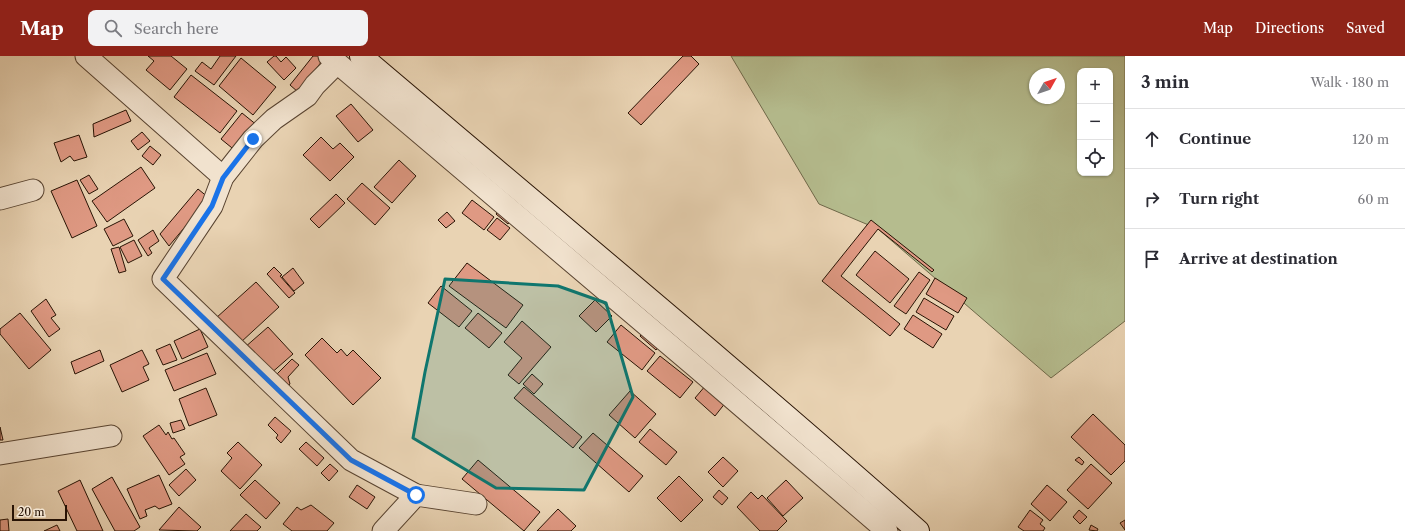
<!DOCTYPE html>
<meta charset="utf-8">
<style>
:root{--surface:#fff;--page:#f2f2f3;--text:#2b2b33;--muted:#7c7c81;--line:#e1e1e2;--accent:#8f2418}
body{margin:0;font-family:"Libre Caslon Text",serif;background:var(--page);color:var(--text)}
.controls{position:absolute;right:12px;top:12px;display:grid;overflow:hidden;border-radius:8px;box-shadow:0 1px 3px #0004}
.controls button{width:36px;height:36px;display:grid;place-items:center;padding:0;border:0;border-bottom:1px solid var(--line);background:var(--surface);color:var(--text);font:20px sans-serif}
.compass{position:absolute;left:1029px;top:12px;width:36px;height:36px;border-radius:50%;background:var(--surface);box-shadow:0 1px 3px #0004;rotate:50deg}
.scale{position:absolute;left:12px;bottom:10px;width:55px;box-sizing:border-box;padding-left:4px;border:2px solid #281304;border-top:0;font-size:11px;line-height:14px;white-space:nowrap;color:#281304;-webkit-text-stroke:3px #f1e2ce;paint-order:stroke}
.stop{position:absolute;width:12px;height:12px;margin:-9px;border:3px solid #1a73e8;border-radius:50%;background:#fff}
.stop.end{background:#1a73e8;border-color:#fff;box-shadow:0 1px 4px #0008}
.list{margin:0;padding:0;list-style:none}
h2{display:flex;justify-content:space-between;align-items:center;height:52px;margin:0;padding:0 16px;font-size:17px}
h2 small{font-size:13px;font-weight:400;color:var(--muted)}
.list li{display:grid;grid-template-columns:26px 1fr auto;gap:12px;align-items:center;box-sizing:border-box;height:60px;padding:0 16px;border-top:1px solid var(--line)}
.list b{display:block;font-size:15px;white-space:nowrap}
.list em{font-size:13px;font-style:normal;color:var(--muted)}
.icon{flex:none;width:22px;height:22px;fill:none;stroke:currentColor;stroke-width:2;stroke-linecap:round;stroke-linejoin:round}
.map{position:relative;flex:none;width:1125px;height:475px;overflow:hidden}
header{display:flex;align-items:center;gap:24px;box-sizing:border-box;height:56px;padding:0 20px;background:var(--accent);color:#fff}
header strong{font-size:19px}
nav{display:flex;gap:22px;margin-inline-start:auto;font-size:14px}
.search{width:280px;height:36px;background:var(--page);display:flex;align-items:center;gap:10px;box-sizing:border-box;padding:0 14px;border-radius:8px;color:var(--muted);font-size:15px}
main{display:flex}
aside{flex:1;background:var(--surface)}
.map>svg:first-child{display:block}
</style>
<header>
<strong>Map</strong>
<div class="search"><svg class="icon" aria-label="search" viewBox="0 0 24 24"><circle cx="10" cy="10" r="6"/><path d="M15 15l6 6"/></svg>Search here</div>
<nav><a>Map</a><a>Directions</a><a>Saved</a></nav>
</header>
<main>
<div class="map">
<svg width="1125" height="475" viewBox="0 0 1125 475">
<rect width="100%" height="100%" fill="#e9d3b3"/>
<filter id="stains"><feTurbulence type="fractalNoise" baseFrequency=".005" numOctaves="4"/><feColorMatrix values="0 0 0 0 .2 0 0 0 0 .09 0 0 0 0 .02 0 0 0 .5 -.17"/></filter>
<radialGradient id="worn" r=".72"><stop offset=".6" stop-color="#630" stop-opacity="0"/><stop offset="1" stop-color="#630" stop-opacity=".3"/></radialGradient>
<!-- green -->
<path fill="#b5bc8e" stroke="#6e6849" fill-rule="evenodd" d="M731 0H1125V265L1051 322 878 173 819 148ZM1080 15H1110V117H1080ZM1035 18H1059V42H1035Z"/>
<!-- building -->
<g fill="#df9983" stroke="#281304">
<path d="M148 0H171L187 13 170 34 146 14 154 5Z"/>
<path d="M220 0H236L214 29 195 15 202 6 211 13Z"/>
<path d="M274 0H276L281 6 286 1 296 12 284 24 267 6Z"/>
<path d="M313 0H326L298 36 290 29Z"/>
<path d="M683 0H691L699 8 641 69 628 57Z"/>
<path d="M241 2 276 31 253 59 219 30Z"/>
<path d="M191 19 237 55 220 77 174 41Z"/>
<path d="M351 48 373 74 358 86 336 60Z"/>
<path d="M126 54 131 65 94 81 93 68Z"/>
<path d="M242 57 258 70 237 96 221 83Z"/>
<path d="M142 76 150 85 138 94 131 85Z"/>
<path d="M79 79 87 101 74 105 70 100 61 106 54 87Z"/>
<path d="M321 81 333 93 340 87 354 101 330 125 303 99Z"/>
<path d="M150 90 161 99 153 109 142 100Z"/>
<path d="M399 104 416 120 392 147 374 131Z"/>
<path d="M141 111 155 132 107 166 92 145Z"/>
<path d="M89 119 98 133 89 138 80 124Z"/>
<path d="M77 124 97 170 72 182 51 135Z"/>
<path d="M362 127 390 152 375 169 347 143Z"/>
<path d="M198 133 209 142 169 190 160 178Z"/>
<path d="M336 138 345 147 319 172 310 163Z"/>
<path d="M472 144 494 161 484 174 462 157Z"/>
<path d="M502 151 513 161 508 168 496 158Z"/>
<path d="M447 156 455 165 446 172 438 164Z"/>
<path d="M497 162 510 172 500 184 487 174Z"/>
<path d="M124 163 133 180 113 190 104 173Z"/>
<path d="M871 164 934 214 932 216 878 173 841 220 900 268 890 280 822 225Z"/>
<path d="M153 174 159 185 149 192 152 197 148 200 138 184Z"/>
<path d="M134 184 142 200 128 207 120 191Z"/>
<path d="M119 191 126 215 119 217 111 193Z"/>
<path d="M875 195 909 223 890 247 856 219Z"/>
<path d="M467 207 523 249 506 272 449 230Z"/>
<path d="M274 211 282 219 280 220 295 237 289 242 267 218Z"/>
<path d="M293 212 304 227 294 235 282 221Z"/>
<path d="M919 216 930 224 906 258 894 250Z"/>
<path d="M935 222 967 242 958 257 926 238Z"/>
<path d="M256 226 279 251 240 287 216 262Z"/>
<path d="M441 230 472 255 459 271 428 247Z"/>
<path d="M924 242 954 260 946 274 916 256Z"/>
<path d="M46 243 56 259 51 262 60 273 49 281 31 255Z"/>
<path d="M595 244 612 260 596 276 579 260Z"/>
<path d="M20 257 51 294 29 313 0 278V273Z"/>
<path d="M478 257 502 277 489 292 465 272Z"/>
<path d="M913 259 942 278 933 292 904 273Z"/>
<path d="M522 265 551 291 519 328 508 319 522 302 504 286Z"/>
<path d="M621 269 655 297 642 314 607 286Z"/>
<path d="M268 271 293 298 269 319 244 292Z"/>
<path d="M648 271 664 284 656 294 640 280Z"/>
<path d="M200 273 208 291 182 303 174 285Z"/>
<path d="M322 282 337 297 341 293 347 300 353 294 381 322 353 349 305 299Z"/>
<path d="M170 288 177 304 163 309 156 294Z"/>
<path d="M100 294 104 305 75 318 71 306Z"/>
<path d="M142 294 149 308 143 311 149 324 122 336 110 309Z"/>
<path d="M207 297 216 318 174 335 165 314Z"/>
<path d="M660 300 693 326 680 342 647 315Z"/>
<path d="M292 303 299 309 288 321 290 328 284 333 273 322Z"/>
<path d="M532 318 543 328 534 338 523 328Z"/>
<path d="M706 329 726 346 715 360 695 342Z"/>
<path d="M524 331 582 381 573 392 514 342Z"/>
<path d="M206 332 217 359 189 370 179 343Z"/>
<path d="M630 335 656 358 635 382 609 359Z"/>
<path d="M1093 358 1125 389V405L1111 419 1071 381Z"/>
<path d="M275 361 291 375 281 387 276 382 278 379 268 369Z"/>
<path d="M181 364 185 373 173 377 170 367Z"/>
<path d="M159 369 166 379 168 376 172 383 174 382 185 398 180 401 185 408 169 419 143 380Z"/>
<path d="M0 371 3 384H0Z"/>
<path d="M650 373 677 396 666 409 639 386Z"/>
<path d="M593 377 643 420 629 436 579 392Z"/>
<path d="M238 386 262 409 240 433 221 415 232 402 227 397Z"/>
<path d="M306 386 324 402 317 410 299 393Z"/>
<path d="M723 401 738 415 723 431 708 416Z"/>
<path d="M1079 401 1084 406 1082 409 1075 404Z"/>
<path d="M478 404 540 456 524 475 462 423Z"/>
<path d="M330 408 338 415 329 425 321 417Z"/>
<path d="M1091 408 1112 427 1088 453 1067 434Z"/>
<path d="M186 413 196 424 179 440 169 429Z"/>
<path d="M159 419 172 448 159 453 155 450 145 454 147 460 140 463 127 433Z"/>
<path d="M679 420 703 444 681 466 657 442Z"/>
<path d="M112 421 140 471 134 475H115L92 433Z"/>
<path d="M80 424 103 475H77L58 435Z"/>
<path d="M255 424 280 447 266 463 240 439Z"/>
<path d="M786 424 803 442 783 460 767 442Z"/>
<path d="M357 429 375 441 367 453 349 441Z"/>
<path d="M1047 429 1067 446 1050 465 1031 448Z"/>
<path d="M719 434 728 442 722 449 713 441Z"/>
<path d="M751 436 758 443 762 439 787 465 777 475H760L737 451Z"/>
<path d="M311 449 334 467 327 475H292L283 468 297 451 301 454Z"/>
<path d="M179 451 201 471 197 475 159 474Z"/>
<path d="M558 453 576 470 571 475H537Z"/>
<path d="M1030 454 1043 464 1040 468 1045 472 1043 475H1024L1018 471Z"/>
<path d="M1079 454 1087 461 1080 468 1073 461Z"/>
<path d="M246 458 261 471 257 475H230Z"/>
<path d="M8 463 9 475H0V464Z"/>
<path d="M1125 464V474L1120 467Z"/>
<path d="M57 469 60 475H44Z"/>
<path d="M1091 469 1098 473 1097 475 1089 474Z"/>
</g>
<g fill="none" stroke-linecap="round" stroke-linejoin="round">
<!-- minor casing -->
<g stroke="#584330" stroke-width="23">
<g id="minor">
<path d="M86 0 223 121"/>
<path d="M329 0 697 312 887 475"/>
<path d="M337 7 315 29 307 40 274 63 253 83 223 121 212 150 163 223 351 404 416 439"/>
<path d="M0 143 33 134"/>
<path d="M0 398 111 380"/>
<path d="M383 475 416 439 476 448"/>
</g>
</g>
<!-- secondary casing -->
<g stroke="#281304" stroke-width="24">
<path id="secondary" d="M361 0C547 158 735 313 918 475"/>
</g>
<!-- minor -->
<use href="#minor" stroke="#f1e2ce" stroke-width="21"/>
<!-- secondary -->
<use href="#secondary" stroke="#f1e2ce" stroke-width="22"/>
</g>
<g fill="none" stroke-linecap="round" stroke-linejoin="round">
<!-- route -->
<path stroke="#1a73e8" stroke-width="5" d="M253 83 223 122 212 150 163 223 351 404 416 439"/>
</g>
<!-- marked area -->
<path fill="#0f766e" fill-opacity="0.2" stroke="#0f766e" stroke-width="3" stroke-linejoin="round" d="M445 223 558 230 606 247 633 341 584 434 496 432 413 382 425 316Z"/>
<rect width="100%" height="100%" filter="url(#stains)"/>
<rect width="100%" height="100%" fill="url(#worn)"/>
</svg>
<div class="controls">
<button>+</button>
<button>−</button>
<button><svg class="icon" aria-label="locate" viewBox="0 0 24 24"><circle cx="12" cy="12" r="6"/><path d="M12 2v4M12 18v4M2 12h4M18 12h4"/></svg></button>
</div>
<svg class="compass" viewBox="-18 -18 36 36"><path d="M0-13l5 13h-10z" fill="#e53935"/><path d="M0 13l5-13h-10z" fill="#7c7c81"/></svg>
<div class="scale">20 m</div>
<div class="stop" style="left:416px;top:439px"></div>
<div class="stop end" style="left:253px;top:83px"></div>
</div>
<aside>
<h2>3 min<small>Walk · 180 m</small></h2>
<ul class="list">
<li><svg class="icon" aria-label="ahead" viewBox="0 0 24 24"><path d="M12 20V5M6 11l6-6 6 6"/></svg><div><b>Continue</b></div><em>120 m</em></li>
<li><svg class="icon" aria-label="right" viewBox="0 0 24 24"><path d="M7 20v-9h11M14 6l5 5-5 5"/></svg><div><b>Turn right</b></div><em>60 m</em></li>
<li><svg class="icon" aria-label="arrive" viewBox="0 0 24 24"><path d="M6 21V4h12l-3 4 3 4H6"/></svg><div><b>Arrive at destination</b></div></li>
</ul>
</aside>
</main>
